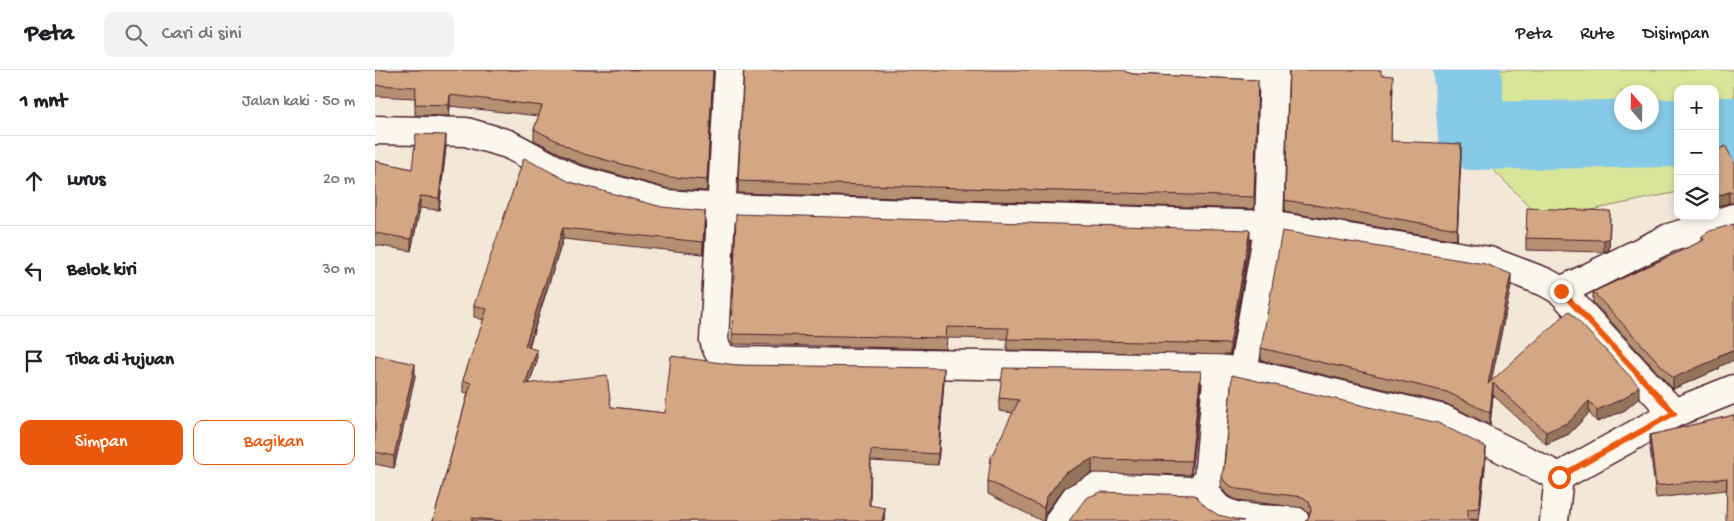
<!DOCTYPE html>
<html lang="id">
<meta charset="utf-8">
<style>
:root{--surface:#fff;--page:#f2f2f2;--text:#202124;--muted:#757577;--line:#e0e0e0;--accent:#ea580c}
body{margin:0;font-family:"Gochi Hand",sans-serif;background:var(--page);color:var(--text)}
.controls{position:absolute;right:15px;top:15px;display:grid;overflow:hidden;border-radius:10px;box-shadow:0 2px 8px #0003}
.controls button{width:45px;height:45px;display:grid;place-items:center;padding:0;border:0;border-bottom:1px solid var(--line);background:var(--surface);color:var(--text);font:25px sans-serif}
.compass{position:absolute;left:1239px;top:15px;width:45px;height:45px;border-radius:50%;background:var(--surface);box-shadow:0 2px 8px #0003;rotate:340deg}
.stop{position:absolute;width:15px;height:15px;margin:-11px;border:4px solid #ea580c;border-radius:50%;background:#fff}
.stop.end{background:#ea580c;border-color:#fff;box-shadow:0 1px 5px #0008}
.list{margin:0;padding:0;list-style:none}
h2{display:flex;justify-content:space-between;align-items:center;height:65px;margin:0;padding:0 20px;font-size:21px}
h2 small{font-size:16px;font-weight:400;color:var(--muted)}
.list li{display:grid;grid-template-columns:32px 1fr auto;gap:15px;align-items:center;box-sizing:border-box;height:90px;padding:0 20px;border-top:1px solid var(--line)}
.list b{display:block;font-size:19px;white-space:nowrap}
.list em{font-size:16px;font-style:normal;color:var(--muted)}
.actions{display:flex;gap:10px;padding:15px 20px}
.actions a{flex:1;padding:11px 0;border:1px solid var(--accent);border-radius:10px;text-align:center;font-size:18px;color:var(--accent)}
.actions .main{background:var(--accent);color:#fff}
.icon{flex:none;width:28px;height:28px;fill:none;stroke:currentColor;stroke-width:2;stroke-linecap:round;stroke-linejoin:round}
.map{position:relative;flex:none;width:1359px;height:451px;overflow:hidden}
header{display:flex;align-items:center;gap:30px;box-sizing:border-box;height:70px;padding:0 25px;background:var(--surface);border-bottom:1px solid var(--line)}
header strong{font-size:24px}
nav{display:flex;gap:28px;margin-inline-start:auto;font-size:18px}
.search{width:350px;height:45px;background:var(--page);display:flex;align-items:center;gap:12px;box-sizing:border-box;padding:0 18px;border-radius:10px;color:var(--muted);font-size:19px}
main{display:flex}
aside{flex:1;background:var(--surface)}
.map>svg:first-child{display:block}
</style>
<header>
<strong>Peta</strong>
<div class="search"><svg class="icon" aria-label="search" viewBox="0 0 24 24"><circle cx="10" cy="10" r="6"/><path d="M15 15l6 6"/></svg>Cari di sini</div>
<nav><a>Peta</a><a>Rute</a><a>Disimpan</a></nav>
</header>
<main>
<aside>
<h2>1 mnt<small>Jalan kaki · 50 m</small></h2>
<ul class="list">
<li><svg class="icon" aria-label="ahead" viewBox="0 0 24 24"><path d="M12 20V5M6 11l6-6 6 6"/></svg><div><b>Lurus</b></div><em>20 m</em></li>
<li><svg class="icon" aria-label="left" viewBox="0 0 24 24"><path d="M17 20v-9H6M10 6l-5 5 5 5"/></svg><div><b>Belok kiri</b></div><em>30 m</em></li>
<li><svg class="icon" aria-label="arrive" viewBox="0 0 24 24"><path d="M6 21V4h12l-3 4 3 4H6"/></svg><div><b>Tiba di tujuan</b></div></li>
</ul>
<div class="actions"><a class="main">Simpan</a><a>Bagikan</a></div>
</aside>
<div class="map">
<svg width="1359" height="451" viewBox="0 0 1359 451">
<rect width="100%" height="100%" fill="#f3e7d7"/>
<filter id="ink" filterUnits="userSpaceOnUse"><feTurbulence type="fractalNoise" baseFrequency=".02" numOctaves="2"/><feDisplacementMap in="SourceGraphic" scale="10" xChannelSelector="R" yChannelSelector="G"/><feConvolveMatrix kernelMatrix="1 2 1 2 8 2 1 2 1" color-interpolation-filters="sRGB"/></filter>
<g filter="url(#ink)">
<!-- green -->
<path fill="#d9e699" stroke="#928262" fill-rule="evenodd" d="M1072 0H1359V111L1340 114V19H1303V122L1168 150 1077 58ZM1246 22H1276V52H1246Z"/>
<g fill="none" stroke-linecap="round" stroke-linejoin="round">
<!-- river -->
<g stroke="#86cae7" stroke-width="68">
<path d="M1092 0 1097 66 1303 63"/>
<path d="M1340 61H1359"/>
</g>
<!-- street casing -->
<g stroke="#4a1f2b" stroke-width="31">
<g id="street">
<path d="M354 0 339 270C343 285 346 289 361 291L843 299 868 302 1068 349 1184 407"/>
<path d="M759 0 899 7"/>
<path d="M0 60 91 62 133 74 199 109 291 134 347 138 894 155 1114 191 1170 212 1186 221 1299 343"/>
<path d="M1186 221 1294 168 1359 148"/>
<path d="M868 302 894 155 899 0"/>
<path d="M1184 407 1299 343 1359 319"/>
<path d="M826 418C831 424 836 431 842 437 858 451 898 449 920 451"/>
<path d="M684 451 701 427 723 417 817 421 826 418 833 408 843 299"/>
<path d="M1179 451 1184 407"/>
</g>
</g>
<!-- street -->
<use href="#street" stroke="#fbf7ec" stroke-width="28"/>
</g>
<!-- wall -->
<g fill="#b59072" stroke="#4a1f2b">
<path d="M0 0H339L332 121 294 119 205 94 159 70V59L164 46 75 36 74 46 40 45V28L0 26Z"/>
<path d="M751 2 758 4 883 10 879 139 363 123V111Z"/>
<path d="M1006 5 1018 17 1016 71 1086 85 1082 170 910 142V130Z"/>
<path d="M71 77 64 140 45 138 36 181 0 175V91L37 99Z"/>
<path d="M1359 94V133H1354L1340 137Z"/>
<path d="M195 112 330 152 328 184 188 169 154 277 162 291 154 314 236 337 290 343 361 295 569 310 563 395 496 391 495 435 510 449 509 451H58L93 323 88 322V310L109 250 99 247V235Z"/>
<path d="M1235 153 1234 180 1229 182 1151 180V168Z"/>
<path d="M1359 154 1344 299 1298 319 1218 232V222L1327 171V166Z"/>
<path d="M875 170 855 285 632 280V269L572 268 571 279 357 274V264Z"/>
<path d="M1136 216 1116 312 1264 328 1250 340 1222 352 1214 343 1194 364 1171 374 1118 325 1115 355 1072 334 886 290V278Z"/>
<path d="M0 285 40 306 19 398 0 394Z"/>
<path d="M826 314 816 405 717 403 689 418 671 442 669 451H667L613 424V411L638 343 624 341V328Z"/>
<path d="M1359 345 1351 420 1281 428 1275 377V365Z"/>
<path d="M1111 388 1104 449 1101 450 933 449 934 444 928 438 862 430 852 425 846 417V406Z"/>
</g>
<!-- shaded-wall -->
<g fill="#94755c" stroke="#4a1f2b">
<path d="M338 0H339L332 121V110Z"/>
<path d="M75 25V36L74 46V35Z"/>
<path d="M71 65V77L64 140V128Z"/>
<path d="M1086 74V85L1082 170V159Z"/>
<path d="M1354 122V133L1340 137V127Z"/>
<path d="M45 126V138L36 181V169Z"/>
<path d="M330 141V152L328 184V172Z"/>
<path d="M1235 141 1234 180 1229 182V170Z"/>
<path d="M188 158V169L150 287V276Z"/>
<path d="M875 160V170L855 285V274Z"/>
<path d="M1136 204V216L1113 326V314Z"/>
<path d="M1359 279V290L1344 297V299L1298 319V308Z"/>
<path d="M162 280V291L150 326V314Z"/>
<path d="M40 294V306L19 398V386Z"/>
<path d="M569 298V310L563 395V384Z"/>
<path d="M826 301V314L816 405V391Z"/>
<path d="M1118 313V325L1115 355V343Z"/>
<path d="M1264 316V328L1250 340 1222 352V340Z"/>
<path d="M1214 331V343L1194 364 1171 374V362Z"/>
<path d="M1111 377V388L1104 449V438Z"/>
<path d="M717 389V403L689 418 671 442 669 451V438L671 428 689 404Z"/>
<path d="M510 438 509 451H507Z"/>
</g>
<!-- building -->
<g fill="#d3a784" stroke="#4a1f2b">
<path d="M0 0H338L332 110 294 107 205 83 159 59 167 36 75 25 74 35 40 34 41 17 0 15Z"/>
<path d="M369 0H749L751 2 758 4 883 10 879 127 363 111Z"/>
<path d="M914 0H1006V5L1018 6 1016 71 1086 74 1082 159 910 130Z"/>
<path d="M41 64 71 65 64 128 45 126 36 169 0 163V91L37 99Z"/>
<path d="M1351 76 1359 94V122H1354L1340 127V81Z"/>
<path d="M149 88 195 112 287 137 330 141 328 172 188 158 150 276 162 280 150 314 232 305 236 337 290 343 296 286 361 295 569 298 563 384 496 380 494 435 510 438 507 451H128L97 448V451H58L96 313 88 310 112 239 99 235Z"/>
<path d="M1152 138 1235 141 1234 168 1229 170 1151 168Z"/>
<path d="M361 144 875 160 855 274 632 269 634 258 572 257 571 268 357 264Z"/>
<path d="M1359 154V279L1343 286 1344 288 1298 308 1218 222 1329 170 1327 166 1335 161Z"/>
<path d="M907 161 1110 194 1136 204 1113 314 1194 241 1264 316 1250 328 1222 340 1214 331 1194 352 1171 362 1118 313 1115 343 1072 322 886 278Z"/>
<path d="M0 285 40 294 19 386 0 382Z"/>
<path d="M628 298 826 301 816 391 717 389 689 404 671 428 669 438 613 411 616 387 644 330 624 328Z"/>
<path d="M857 305 1063 353 1111 377 1104 438 1093 439V449L1103 450V451H930L933 449 936 440 934 432 928 427 862 419 852 414 846 406 849 398Z"/>
<path d="M1359 345V451H1351L1352 408 1281 416 1275 365Z"/>
<path d="M726 422 820 425 831 437 843 445 869 451H694L711 428Z"/>
</g>
</g>
<g fill="none" stroke-linecap="round" stroke-linejoin="round" filter="url(#ink)">
<!-- route -->
<path stroke="#ea580c" stroke-width="6" d="M1184 407 1299 343 1186 221"/>
</g>
</svg>
<div class="controls">
<button>+</button>
<button>−</button>
<button><svg class="icon" aria-label="layers" viewBox="0 0 24 24"><path d="M12 4l9 5-9 5-9-5zM3 14l9 5 9-5"/></svg></button>
</div>
<svg class="compass" viewBox="-18 -18 36 36"><path d="M0-13l5 13h-10z" fill="#e53935"/><path d="M0 13l5-13h-10z" fill="#757577"/></svg>
<div class="stop" style="left:1184px;top:407px"></div>
<div class="stop end" style="left:1186px;top:221px"></div>
</div>
</main>
